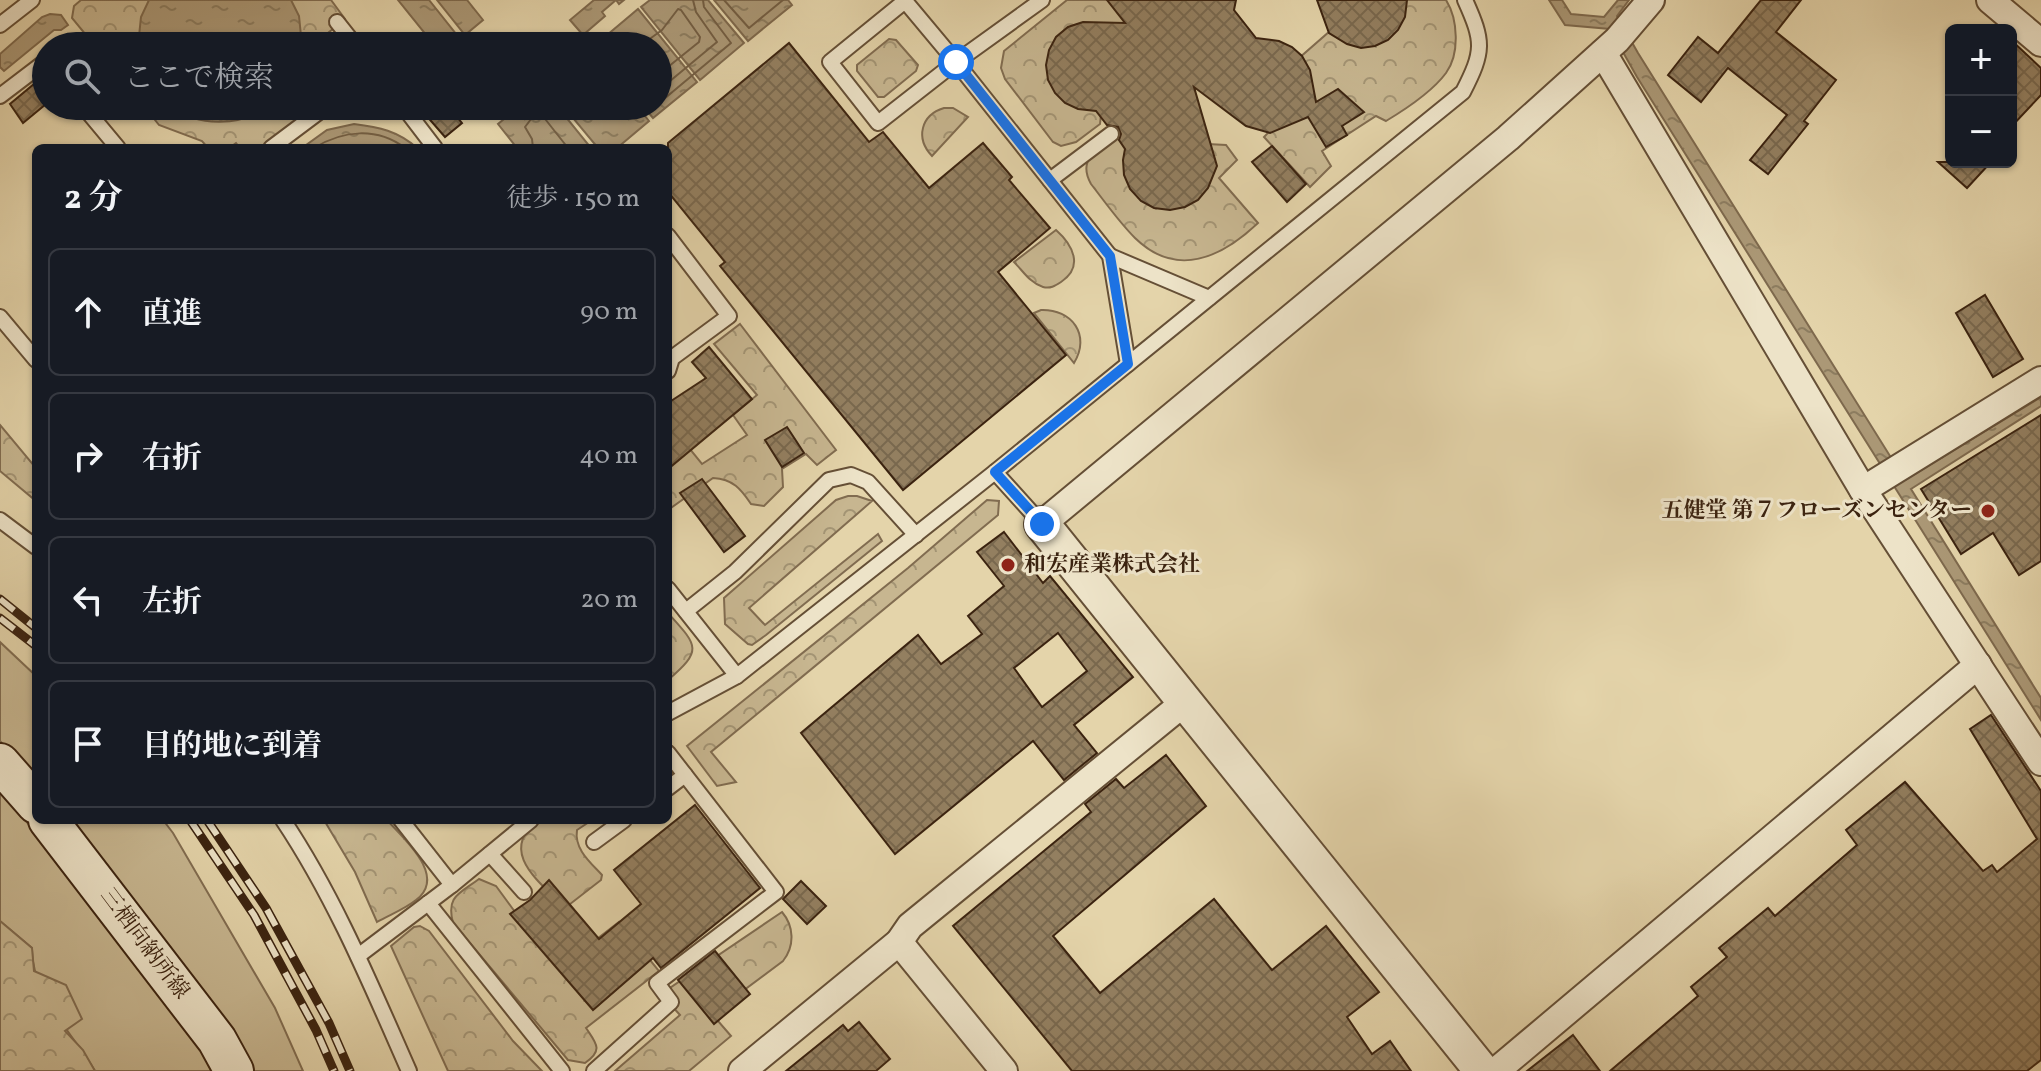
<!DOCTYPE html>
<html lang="ja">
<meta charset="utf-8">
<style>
:root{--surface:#171b24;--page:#20242c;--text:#f1f3f6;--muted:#9ea1a6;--line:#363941}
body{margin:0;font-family:Vollkorn,"Noto Serif JP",serif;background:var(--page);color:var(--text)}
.controls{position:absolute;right:24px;top:24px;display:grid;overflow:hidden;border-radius:12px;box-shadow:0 2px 6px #0004}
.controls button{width:72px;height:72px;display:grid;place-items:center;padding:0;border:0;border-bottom:2px solid var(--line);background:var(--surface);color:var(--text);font:40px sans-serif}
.stop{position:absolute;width:24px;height:24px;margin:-18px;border:6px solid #1a73e8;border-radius:50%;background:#fff}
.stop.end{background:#1a73e8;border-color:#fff;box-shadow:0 2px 8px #0008}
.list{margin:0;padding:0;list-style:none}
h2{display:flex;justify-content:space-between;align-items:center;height:104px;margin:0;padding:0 32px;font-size:34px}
h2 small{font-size:26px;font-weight:400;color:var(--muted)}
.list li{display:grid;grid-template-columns:52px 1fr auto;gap:24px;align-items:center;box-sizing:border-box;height:128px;margin:0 16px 16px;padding:0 16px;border:2px solid var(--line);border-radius:12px}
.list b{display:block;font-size:30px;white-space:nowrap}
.list em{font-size:26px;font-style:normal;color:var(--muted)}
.icon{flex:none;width:44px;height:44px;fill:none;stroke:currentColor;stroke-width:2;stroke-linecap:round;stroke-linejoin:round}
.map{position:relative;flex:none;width:2041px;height:1071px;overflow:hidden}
.search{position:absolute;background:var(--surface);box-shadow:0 2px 6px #0004;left:32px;top:32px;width:640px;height:88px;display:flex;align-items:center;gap:20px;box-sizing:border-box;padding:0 28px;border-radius:44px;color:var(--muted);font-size:30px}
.panel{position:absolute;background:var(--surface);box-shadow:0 2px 6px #0004;left:32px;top:144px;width:640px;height:680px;border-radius:12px}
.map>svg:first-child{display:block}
</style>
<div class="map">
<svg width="2041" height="1071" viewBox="0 0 2041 1071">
<defs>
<pattern id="forest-crowns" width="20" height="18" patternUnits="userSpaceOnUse" patternTransform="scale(2)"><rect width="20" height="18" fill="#c7b690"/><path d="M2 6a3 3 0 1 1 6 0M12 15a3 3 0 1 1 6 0" fill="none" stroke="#a39474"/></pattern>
<pattern id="water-ripples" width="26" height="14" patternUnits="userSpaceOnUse" patternTransform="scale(2)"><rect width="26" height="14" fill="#ab9876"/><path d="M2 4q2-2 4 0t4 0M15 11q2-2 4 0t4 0" fill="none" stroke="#8c7c5f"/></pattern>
<pattern id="building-cross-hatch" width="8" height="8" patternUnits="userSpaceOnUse" patternTransform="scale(2)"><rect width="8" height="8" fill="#937f60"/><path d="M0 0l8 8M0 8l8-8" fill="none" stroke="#79684e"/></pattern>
</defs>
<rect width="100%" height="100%" fill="#e4d4aa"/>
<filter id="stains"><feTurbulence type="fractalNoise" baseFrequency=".0025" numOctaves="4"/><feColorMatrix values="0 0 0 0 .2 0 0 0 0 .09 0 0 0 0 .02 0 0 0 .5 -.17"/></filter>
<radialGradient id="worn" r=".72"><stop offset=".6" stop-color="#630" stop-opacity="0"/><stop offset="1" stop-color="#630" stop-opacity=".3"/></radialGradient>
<!-- green -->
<g fill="#c7b690" stroke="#816c50" stroke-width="2">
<path d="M0 642 36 676V781L0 741Z"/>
<path d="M0 791 123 934 218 1071H95C73 1033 31 995 32 948L0 921Z"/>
<path d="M69 820H163L173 833 275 1008 303 1071H250Z"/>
</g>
<!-- forest -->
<g fill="url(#forest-crowns)" stroke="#816c50" stroke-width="2">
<path d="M81 0H331L345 19 312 46H95L72 18 74 6Z"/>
<path d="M1067 0H1160L1109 41 1100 124 1076 142 1061 146 1053 142 1005 79 1001 68 1004 51Z"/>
<path d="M1346 0H1446C1458 19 1460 54 1446 73 1432 92 1406 109 1386 121L1376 116 1322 151 1331 166 1310 187 1264 137 1304 95 1298 59 1346 17Z"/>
<path d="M889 39 896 40 918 65 916 71 884 97H878L857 71V65Z"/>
<path d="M144 106H314L261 148H240L236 143 229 148H208L202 141 159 125Z"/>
<path d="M944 108H953L968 117 932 156C915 138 921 115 944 108Z"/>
<path d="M1113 139 1226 145 1237 160 1219 178 1258 223C1222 257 1177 279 1135 238 1119 222 1105 202 1091 184 1078 161 1094 151 1113 139Z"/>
<path d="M1056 230C1073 245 1084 267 1061 282 1055 286 1050 289 1043 287 1030 283 1023 271 1014 262Z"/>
<path d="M1041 310C1072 309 1091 335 1074 363L1034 313Z"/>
<path d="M740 324 836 450 817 465 806 454 782 469 783 487 764 506 751 504C741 489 733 479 713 478L668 510V422L702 464 747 435 733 415 757 395 714 344Z"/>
<path d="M0 425 36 468V501L0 471Z"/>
<path d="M848 496H857L872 501 749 608 765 625 878 534 882 541 766 635 752 645 748 644 725 624 724 598 836 500Z"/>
<path d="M987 500 999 501 998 515 711 752 736 782 717 786 687 746 908 568Z"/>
<path d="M668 613C698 646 703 650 668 680Z"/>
<path d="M324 820H387C403 838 448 876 416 900 405 909 389 915 377 922L355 872Z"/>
<path d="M538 820H592L577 830C574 849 590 862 602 875L601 880 565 908C540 882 497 852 538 820Z"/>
<path d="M479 879 496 886 518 916 593 942 619 922 659 971 586 1028C596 1043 604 1050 585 1063L568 1060 453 923C446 896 459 894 479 879Z"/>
<path d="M782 912C794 926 795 946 783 961L712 1014 731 1036 689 1071H615L680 1015 661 994Z"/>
<path d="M0 921 32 948 34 971 66 985 82 1019 65 1031 83 1050 95 1071H0Z"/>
<path d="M420 926 429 931 513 1041 542 1071H448L391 946 414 927Z"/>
</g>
<!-- water -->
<g fill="url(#water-ripples)" stroke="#7e694d" stroke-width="2">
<path d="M149 0H291L299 16 302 46H138L141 17Z"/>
<path d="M398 0H429L460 39 452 46H435Z"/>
<path d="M437 0H467L483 20 465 35Z"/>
<path d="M594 0H624L619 4 616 0 602 12 605 16 583 35 570 20Z"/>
<path d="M650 0H708L744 43 700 80 641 7Z"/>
<path d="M714 0H788L792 5 748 41Z"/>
<path d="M1549 0H1562L1571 14 1604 17 1618 0H1629L1617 16 1638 53 1905 480 2041 397V406L1911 489 2041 698V720L1637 77 1610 29 1565 25Z"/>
<path d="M638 9 697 82 653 118 643 106H658V46H594Z"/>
<path d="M50 14 61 15 68 25 61 30H54L4 71 0 67V54L42 17Z"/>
<path d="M172 106H268C242 126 198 128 172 106Z"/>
<path d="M520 106H557L591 148H517L498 124Z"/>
<path d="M563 106H637L649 121 617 148H598Z"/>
<path d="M354 124C379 127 398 131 417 148H302L327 130Z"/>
</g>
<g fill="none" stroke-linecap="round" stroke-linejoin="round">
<!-- shore -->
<g stroke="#735e43" stroke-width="2">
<path d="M724 0 749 28 783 0"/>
<path d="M640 46 662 30 678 9 681 10 700 37 699 42 658 75"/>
<path d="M658 91 717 42 696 12 693 0"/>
<path d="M658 104 731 43 704 7 703 0"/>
<path d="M314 148C343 130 377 127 405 148"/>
<path d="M533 148 532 139 525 127 538 110 568 148"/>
</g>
</g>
<!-- building -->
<g fill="url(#building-cross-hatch)" stroke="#3b2310" stroke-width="2" fill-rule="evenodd">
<path d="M1107 0H1236L1234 10 1256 38 1279 41 1292 47 1302 56 1310 70 1316 102 1338 89 1364 112 1342 126 1347 135 1326 147 1308 117 1270 133 1246 126 1194 87 1217 166 1208 188 1198 200 1185 207 1170 210 1154 208 1141 201 1130 189 1124 175 1123 160 1125 149 1119 140 1121 134 1118 127 1107 125 1096 111 1078 109 1065 103 1055 93 1048 80 1046 65 1049 50 1056 37 1068 27 1083 22 1125 23Z"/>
<path d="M1317 0H1407L1405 17 1398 30 1388 40 1375 46 1361 48 1347 44 1329 33Z"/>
<path d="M1761 0H1801L1776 32 1836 80 1804 121 1808 124 1768 174 1750 160 1787 115 1728 68 1701 102 1668 75 1698 37 1718 53Z"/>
<path d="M2011 40 2041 68V95L2011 127Z"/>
<path d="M789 43 869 142 883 132 929 188 983 143 1012 177 1009 180 1050 228 998 272 1066 355 903 490 720 266 725 262 668 192V143Z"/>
<path d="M46 74V104L23 123 10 104Z"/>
<path d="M418 106H448L462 123 445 137Z"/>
<path d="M1272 146 1306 184 1287 202 1252 162Z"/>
<path d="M1938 162H1991L1967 188Z"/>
<path d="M1985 295 2023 359 1993 377 1956 313Z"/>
<path d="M709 347 752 399 668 469V403L706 378 692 362Z"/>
<path d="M2041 415V561L2019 575 1993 533 1961 554 1921 489Z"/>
<path d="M787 427 804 453 782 467 765 440Z"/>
<path d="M702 479 745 536 724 552 680 493Z"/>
<path d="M1004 532 1043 583 1050 576 1133 677 1074 725 1097 753 1064 780 1033 741 895 854 801 733 918 635 941 664 982 634 968 616 1004 586 977 552ZM1058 633 1087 671 1042 707 1014 668Z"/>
<path d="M1991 715 2041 791V1060L2027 1071H1610L1698 996 1691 987 1727 957 1719 948 1768 908 1775 916 1857 845 1846 830 1905 782 1983 871 1992 865 1997 872 2037 839 1970 729Z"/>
<path d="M1166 755 1206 806 1053 936 1100 993 1214 899 1272 970 1326 926 1379 992 1347 1017 1372 1054 1390 1041 1411 1071H1072L953 926 1091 812 1085 804 1116 779 1124 788Z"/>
<path d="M695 805 760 888 661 968 653 958 593 1010 510 914 530 900 549 880 599 939 641 904 614 870Z"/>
<path d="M801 881 826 906 807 924 783 899Z"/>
<path d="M715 951 750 994 714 1024 678 980Z"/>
<path d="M859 1022 890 1059 876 1071H786L843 1025 848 1031Z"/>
<path d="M1573 1035 1600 1071H1527Z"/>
</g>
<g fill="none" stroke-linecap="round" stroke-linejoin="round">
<!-- service casing -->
<g stroke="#654f36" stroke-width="18">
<g id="service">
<path d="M1042 0 956 62 1110 256 1128 364"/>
<path d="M905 1 956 62 878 123 830 62Z"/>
<path d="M337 22 356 46"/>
<path d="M0 25 32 0"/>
<path d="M0 96 46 61"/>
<path d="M83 106 118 148"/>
<path d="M403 106 435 148"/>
<path d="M271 148 327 106"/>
<path d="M1050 180 1111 134"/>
<path d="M668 236 729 316 672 358 668 371"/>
<path d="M1110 256 1209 298"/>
<path d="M0 317 36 360"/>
<path d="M995 472 1463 92C1484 51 1484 42 1465 0"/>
<path d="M0 520 36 547"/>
<path d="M668 589 737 676"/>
<path d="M686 611 735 572 829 480 851 475 868 482 916 535"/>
<path d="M668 713 737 676 995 472 1041 523"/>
<path d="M668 788 685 775"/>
<path d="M283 820C335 898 371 985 409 1071"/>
<path d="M401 820 452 885"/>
<path d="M594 842 624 820"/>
<path d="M490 854 524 892"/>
<path d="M428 903 562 1071"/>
<path d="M358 956 452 885 531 820"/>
<path d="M594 1071 671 1002 657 983 776 892 668 753"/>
</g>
</g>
<!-- minor casing -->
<g stroke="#654f36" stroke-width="30">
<g id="minor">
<path d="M1990 0 2041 43"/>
<path d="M1603 53 1863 490 2041 762"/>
<path d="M1863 490 2041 380"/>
<path d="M1042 524 1508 138 1617 40 1651 0"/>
<path d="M899 942 1004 1071"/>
<path d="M742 1071 899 942 910 926 1185 702"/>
<path d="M1496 1071 1978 665"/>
</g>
</g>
<!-- tertiary casing -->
<g stroke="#654f36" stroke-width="38">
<path id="tertiary" d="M1042 524 1482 1071"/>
</g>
<!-- secondary casing -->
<g stroke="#3b2310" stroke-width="42">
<g id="secondary">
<path d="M0 763 36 804"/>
<path d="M48 820 217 1040 234 1071"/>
</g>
</g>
<!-- service -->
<use href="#service" stroke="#ede3c8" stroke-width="14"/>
<!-- minor -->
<use href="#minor" stroke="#ede3c8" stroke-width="26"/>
<!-- tertiary -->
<use href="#tertiary" stroke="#ede3c8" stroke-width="34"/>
<!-- secondary -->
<use href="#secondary" stroke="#ede3c8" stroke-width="38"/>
<!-- rail casing -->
<g stroke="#3b2310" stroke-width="9">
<g id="rail">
<path d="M0 599 36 628"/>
<path d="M0 618 36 646"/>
<path d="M190 820 254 915 316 1030 334 1071"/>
<path d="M207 820 266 908 329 1023 350 1071"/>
</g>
</g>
<!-- rail -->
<use href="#rail" stroke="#ede3c8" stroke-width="6" stroke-dasharray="18" stroke-linecap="butt"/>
</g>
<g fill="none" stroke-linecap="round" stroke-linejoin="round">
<!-- route -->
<path stroke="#1a73e8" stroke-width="10" d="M956 62 1110 256 1128 364 995 472 1042 524"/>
</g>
<!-- markers -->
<g fill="#8f2418" stroke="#ede3c8" stroke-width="3">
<circle cx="1988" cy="511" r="8"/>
<circle cx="1008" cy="565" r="8"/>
</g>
<g text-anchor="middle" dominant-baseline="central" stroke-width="6" stroke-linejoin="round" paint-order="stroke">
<!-- poi labels -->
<g font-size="22" font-weight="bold" fill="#3b2310" stroke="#ede3c8" text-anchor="end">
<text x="1972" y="511">五健堂 第７フローズンセンター</text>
<text x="1024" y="565" text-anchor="start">和宏産業株式会社</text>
</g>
<!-- street labels -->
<g font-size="22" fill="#3b2310" stroke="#ede3c8">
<text transform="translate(144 944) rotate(53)">三栖向納所線</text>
</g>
</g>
<rect width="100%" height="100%" filter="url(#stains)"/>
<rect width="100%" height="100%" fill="url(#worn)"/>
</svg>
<div class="controls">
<button>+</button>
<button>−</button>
</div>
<div class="stop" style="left:956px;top:62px"></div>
<div class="stop end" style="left:1042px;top:524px"></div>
<div class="search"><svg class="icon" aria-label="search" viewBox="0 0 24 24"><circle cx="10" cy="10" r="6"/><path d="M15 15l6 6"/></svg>ここで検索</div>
<section class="panel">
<h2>2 分<small>徒歩 · 150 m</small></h2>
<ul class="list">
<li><svg class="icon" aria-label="ahead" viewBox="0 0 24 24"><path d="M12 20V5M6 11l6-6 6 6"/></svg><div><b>直進</b></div><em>90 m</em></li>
<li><svg class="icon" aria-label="right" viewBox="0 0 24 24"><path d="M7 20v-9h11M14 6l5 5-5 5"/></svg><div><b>右折</b></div><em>40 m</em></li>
<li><svg class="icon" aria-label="left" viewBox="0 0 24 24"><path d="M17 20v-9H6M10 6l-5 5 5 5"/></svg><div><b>左折</b></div><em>20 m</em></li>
<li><svg class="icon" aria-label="arrive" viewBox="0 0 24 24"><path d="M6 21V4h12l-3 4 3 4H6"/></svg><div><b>目的地に到着</b></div></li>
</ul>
</section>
</div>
